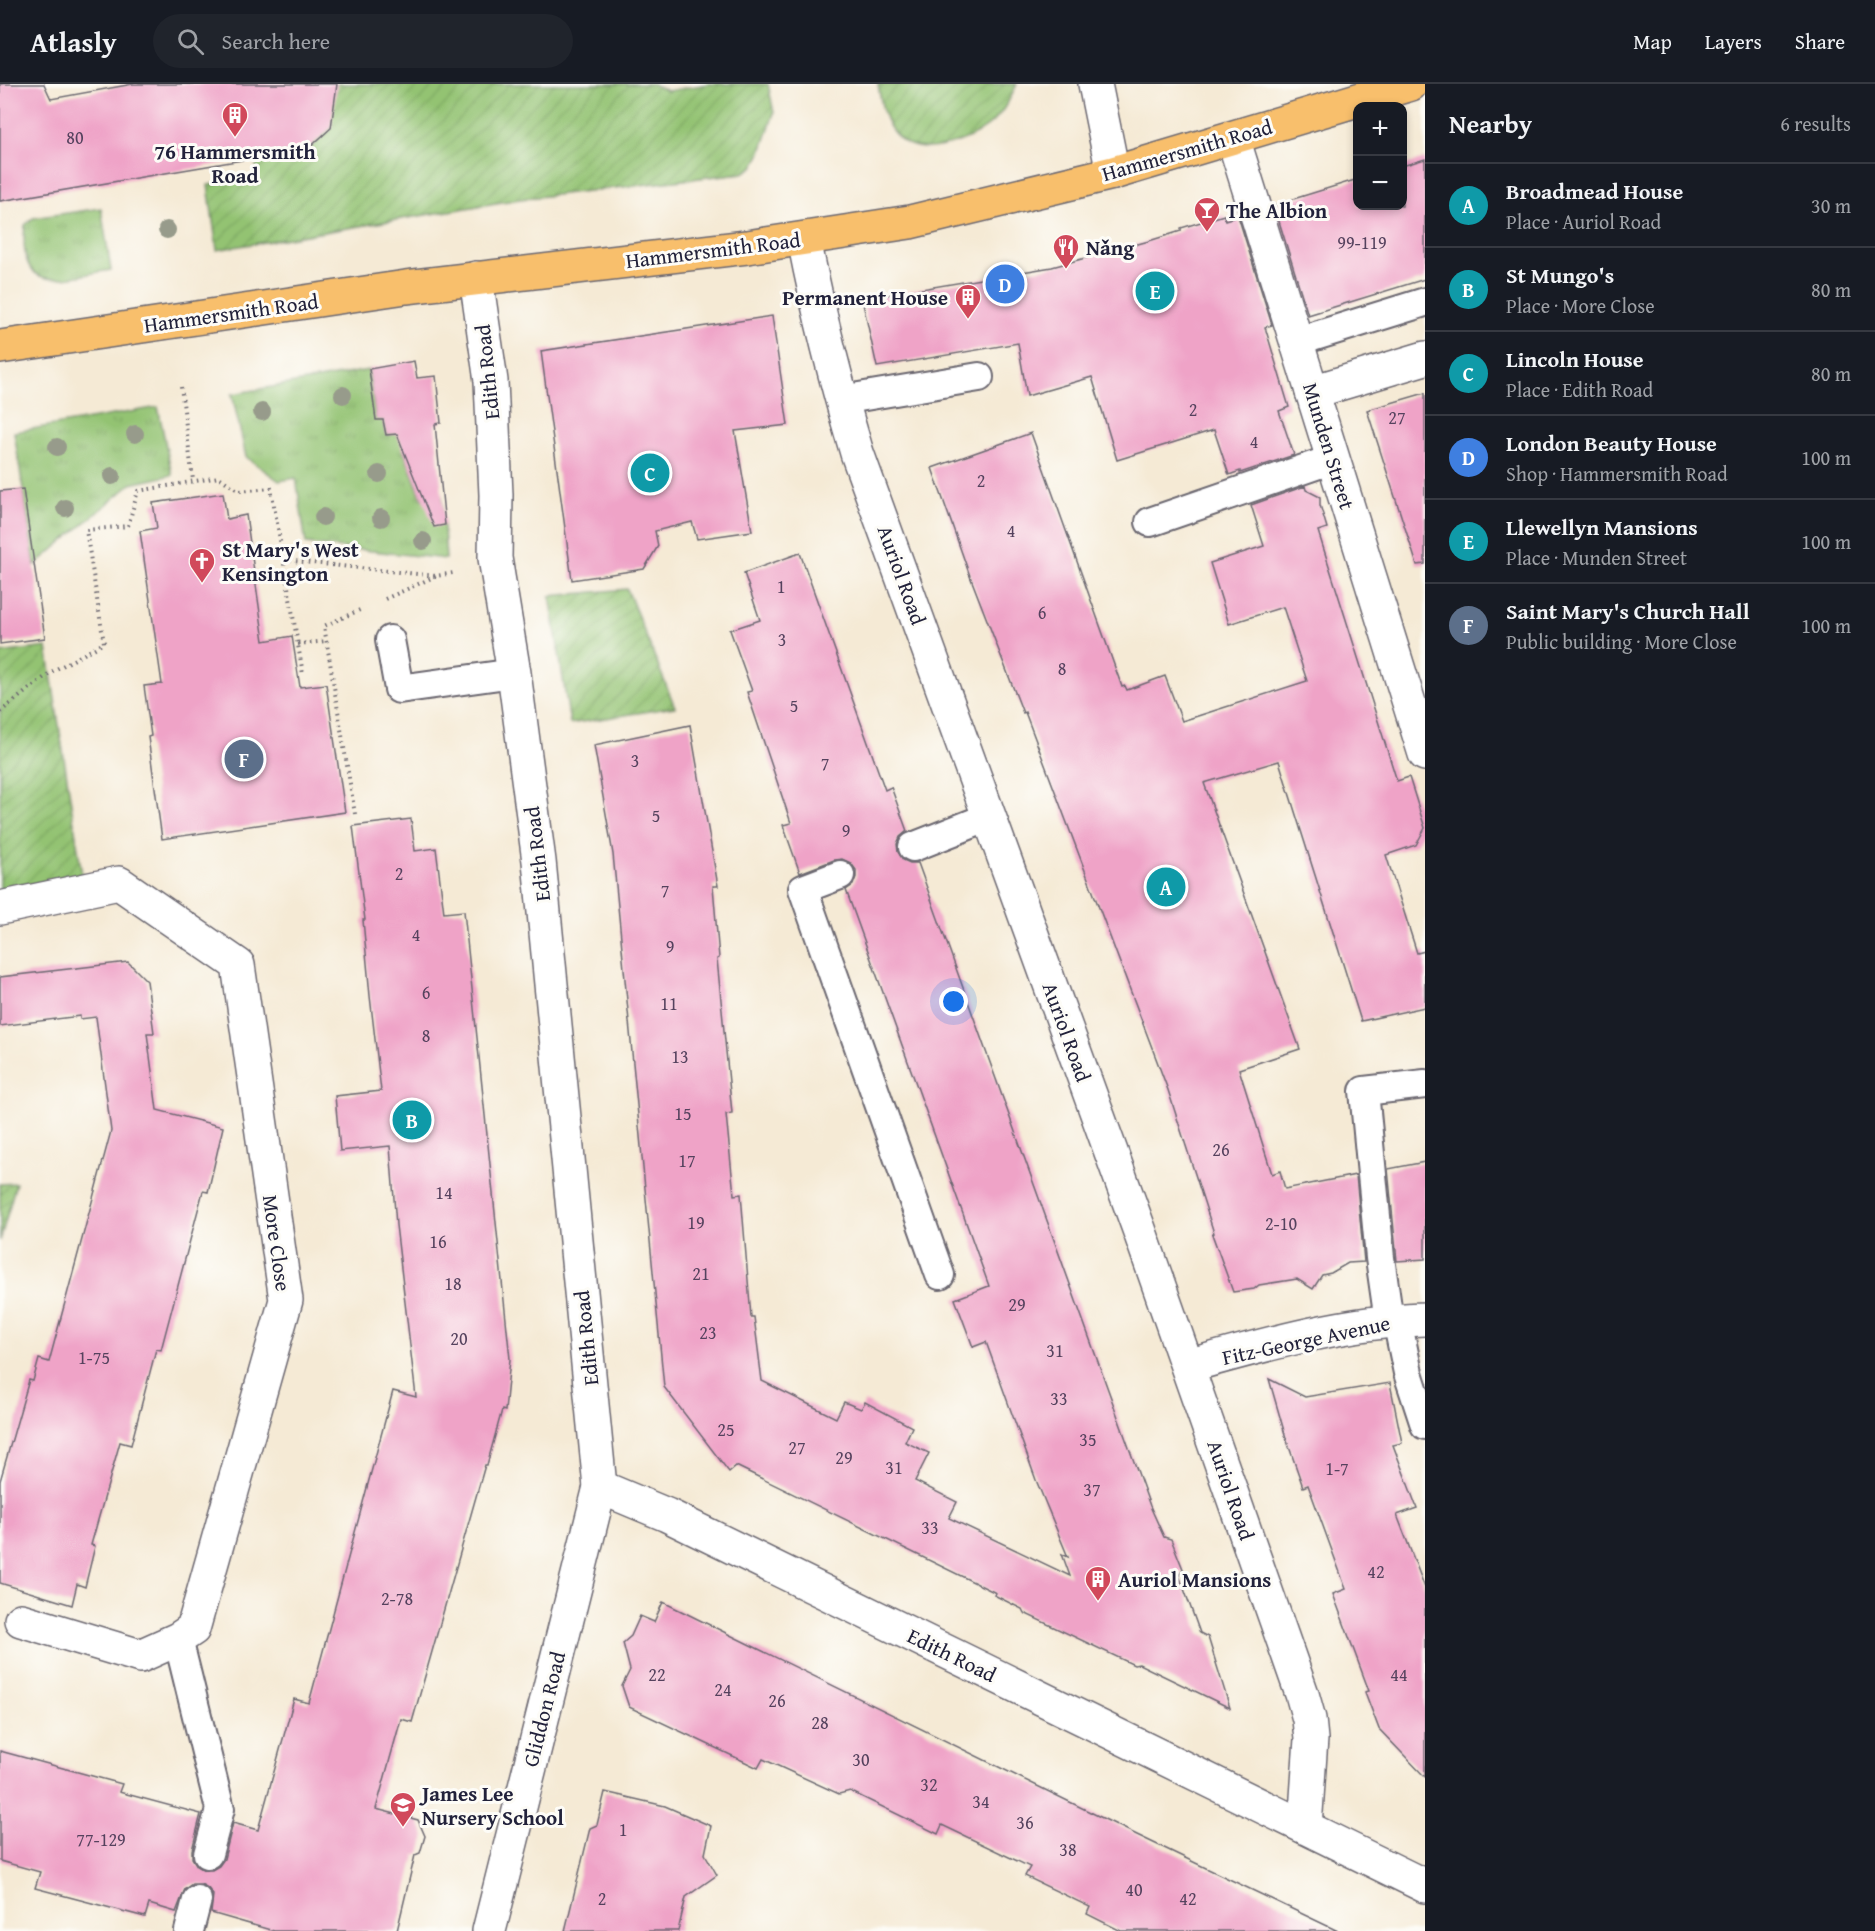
<!DOCTYPE html>
<meta charset="utf-8">
<style>
:root{--surface:#171b24;--page:#20242c;--text:#f1f3f6;--muted:#9ea1a6;--line:#363941;--accent:#d93025}
body{margin:0;font-family:"Gentium Book Plus",serif;background:var(--page);color:var(--text)}
.controls{position:absolute;right:18px;top:18px;display:grid;overflow:hidden;border-radius:12px;box-shadow:0 3px 9px #0003}
.controls button{width:54px;height:54px;display:grid;place-items:center;padding:0;border:0;border-bottom:2px solid var(--line);background:var(--surface);color:var(--text);font:30px sans-serif}
.you{position:absolute;left:954px;top:918px;width:21px;height:21px;margin:-15px;border:4px solid #fff;border-radius:50%;background:#1a73e8;box-shadow:0 0 0 9px #1a73e833}
.badge{display:grid;place-items:center;width:39px;height:39px;border-radius:50%;background:var(--accent);color:#fff;font-size:20px;font-weight:700}
.pin{position:absolute;translate:-50% -50%;border:3px solid #fff;box-shadow:0 2px 6px #0006}
.list{margin:0;padding:0;list-style:none}
h2{display:flex;justify-content:space-between;align-items:center;height:78px;margin:0;padding:0 24px;font-size:26px}
h2 small{font-size:20px;font-weight:400;color:var(--muted)}
.list li{display:grid;grid-template-columns:39px 1fr auto;gap:18px;align-items:center;box-sizing:border-box;height:84px;padding:0 24px;border-top:2px solid var(--line)}
.list b{display:block;font-size:22px;white-space:nowrap}
.list p{margin:0;font-size:20px;white-space:nowrap;color:var(--muted)}
.list em{font-size:20px;font-style:normal;color:var(--muted)}
.icon{flex:none;width:33px;height:33px;fill:none;stroke:currentColor;stroke-width:2;stroke-linecap:round;stroke-linejoin:round}
.map{position:relative;flex:none;width:1425px;height:1847px;overflow:hidden}
header{display:flex;align-items:center;gap:36px;box-sizing:border-box;height:84px;padding:0 30px;background:var(--surface);border-bottom:2px solid var(--line)}
header strong{font-size:28px}
nav{display:flex;gap:33px;margin-inline-start:auto;font-size:21px}
.search{width:420px;height:54px;background:var(--page);display:flex;align-items:center;gap:15px;box-sizing:border-box;padding:0 21px;border-radius:33px;color:var(--muted);font-size:22px}
main{display:flex}
aside{flex:1;background:var(--surface)}
.map>svg:first-child{display:block}
</style>
<header>
<strong>Atlasly</strong>
<div class="search"><svg class="icon" aria-label="search" viewBox="0 0 24 24"><circle cx="10" cy="10" r="6"/><path d="M15 15l6 6"/></svg>Search here</div>
<nav><a>Map</a><a>Layers</a><a>Share</a></nav>
</header>
<main>
<div class="map">
<svg width="1425" height="1847" viewBox="0 0 1425 1847">
<defs>
<pattern id="grass-tufts" width="24" height="20" patternUnits="userSpaceOnUse" patternTransform="scale(1.5)"><rect width="24" height="20" fill="#93c372"/><path d="M3 7l-1-3M5 7V3M7 7l1-3M15 17l-1-3M17 17v-4M19 17l1-3" fill="none" stroke="#7ea764"/></pattern>
<pattern id="garden-furrows" width="10" height="10" patternUnits="userSpaceOnUse" patternTransform="scale(1.5)"><rect width="10" height="10" fill="#93c372"/><path d="M-1 1l2-2M0 10L10 0M9 11l2-2" fill="none" stroke="#7ea764"/></pattern>
</defs>
<rect width="100%" height="100%" fill="#fdfcf7"/>
<filter id="ink" filterUnits="userSpaceOnUse"><feTurbulence type="fractalNoise" baseFrequency=".0167" numOctaves="2"/><feDisplacementMap in="SourceGraphic" scale="12" xChannelSelector="R" yChannelSelector="G"/><feConvolveMatrix kernelMatrix="1 2 1 2 8 2 1 2 1" color-interpolation-filters="sRGB"/></filter>
<filter id="wash" filterUnits="userSpaceOnUse"><feTurbulence type="fractalNoise" baseFrequency=".008" numOctaves="4" result="noise"/><feDisplacementMap in="SourceGraphic" scale="24" xChannelSelector="R" yChannelSelector="G"/><feGaussianBlur stdDeviation="1.35" result="paint"/><feColorMatrix in="noise" values="0 0 0 0 0 0 0 0 0 0 0 0 0 0 0 0 0 1.4 0 .05"/><feComposite in="paint" operator="in"/></filter>
<g filter="url(#wash)">
<rect width="100%" height="100%" fill="#f5ead5"/>
<!-- grass -->
<g fill="url(#grass-tufts)" stroke="#5a7256" stroke-width="1.5">
<path d="M101 124 111 186C62 193 17 215 25 141L33 134Z"/>
<path d="M368 286 376 335 383 336 386 351 402 349 404 368 422 415 442 413 446 475 306 460 296 394 279 397 246 373 232 310Z"/>
<path d="M158 323 172 391 131 400 35 481 14 348Z"/>
</g>
<!-- garden -->
<g fill="url(#garden-furrows)" stroke="#5a7256" stroke-width="1.5">
<path d="M337 0H653L667 7 708 0H768L774 29 760 71 753 83 743 89 520 115 217 166 208 101 257 93 256 73Z"/>
<path d="M878 0H1017C1010 16 1002 31 988 42 966 59 919 76 897 52 883 38 881 18 878 0Z"/>
<path d="M627 505 675 623 570 640 550 512Z"/>
<path d="M47 563 82 791 0 806V569Z"/>
<path d="M16 1099 0 1157V1100Z"/>
</g>
<g id="blocks">
<!-- building -->
<g fill="#efa3c7">
<path d="M0 0H44L51 15 133 0H337L331 44 308 65 0 117Z"/>
<path d="M1425 75V195L1308 231 1274 121 1358 95V122H1402V82Z"/>
<path d="M1224 131 1225 136 1238 132 1272 241 1265 243 1289 323 1279 327 1294 371 1240 389V387L1229 391 1214 346 1117 376 1092 293 1027 312 1018 259 877 283 862 215 1052 183 1149 157 1181 147V144Z"/>
<path d="M772 232 788 341 735 347 752 447 697 455 692 438 655 447 658 462 644 485 572 496 541 267Z"/>
<path d="M414 277 417 294 436 292 441 339 435 340 445 441 434 443 397 350 386 351 383 336H376L369 285Z"/>
<path d="M1425 309V480L1417 481 1367 326Z"/>
<path d="M1031 349 1122 603 1125 602 1127 606 1165 592 1182 637 1307 597 1283 523 1229 540 1210 479 1264 462 1251 421 1305 402 1306 406 1320 413V421L1327 444 1318 447 1397 697 1409 693 1425 744 1416 761 1386 771 1417 869 1425 867V923L1361 937 1279 677 1204 699 1300 965 1239 985 1272 1090 1280 1087 1285 1105 1356 1091 1364 1178 1348 1179 1331 1189 1322 1191 1313 1205 1297 1195 1259 1201 1254 1205 1233 1208 1212 1150 1214 1149 1168 1006 1025 628 1023 629 970 492 932 384Z"/>
<path d="M23 405 45 554 0 560V407Z"/>
<path d="M223 409 227 435 246 431 264 557 292 552 300 603 326 600 345 728 162 755 148 653 151 652 144 602 162 600 140 447 157 444 153 419Z"/>
<path d="M800 469 885 706 891 703 907 747 900 753 897 760 898 768 903 776 910 779H918L1150 1422 1164 1453 1171 1455 1183 1485 1179 1491 1200 1549 1208 1553 1230 1624 1139 1580 1134 1581 1024 1529 1022 1525 994 1511 996 1509 736 1382 729 1388 664 1303 613 770 594 661 690 641 718 802H713L719 874 717 875 732 1029 726 1030 734 1111 741 1110 751 1233H754L762 1297 836 1334 844 1318 861 1325 865 1318 912 1343 905 1358 929 1369 915 1397 957 1418 949 1434 1070 1492 1062 1470 1068 1473 1036 1396 986 1258 973 1263 955 1215 989 1202 846 806 853 801 856 793V786L851 779 842 775 834 776 800 789 783 741 791 739 747 608 752 607 730 546 760 536 744 489Z"/>
<path d="M411 735 415 767 436 764 444 829 464 827 510 1275 505 1327 502 1326 487 1381H485L412 1638 401 1635 376 1725 418 1736 425 1752 420 1769 415 1771 397 1847H274L211 1829 213 1811 208 1804 201 1800H192L185 1805 176 1828 149 1820 145 1833 35 1804 40 1788 0 1777V1667L122 1700 119 1708 201 1730 192 1766V1774L197 1782 204 1786H212L219 1782 224 1775 233 1739 258 1746 294 1615 309 1619 393 1307 416 1313 396 1141 390 1062 340 1067 335 1012 381 1007 370 912 363 836H365L353 742Z"/>
<path d="M128 878 147 897 154 949H147L157 1026 223 1043 208 1108 203 1107 161 1266 156 1265 131 1361 120 1358 91 1461 95 1462 85 1503 77 1500 72 1521 0 1499V1397L29 1296 33 1297 39 1275 49 1278 111 1047 96 933 80 935V932L0 942V893Z"/>
<path d="M1425 1078V1175L1397 1177 1388 1085Z"/>
<path d="M1269 1295 1305 1313 1390 1299 1402 1359 1393 1361 1417 1424 1397 1431 1425 1504V1693L1379 1645 1365 1608 1369 1607 1333 1510 1346 1505 1308 1401 1303 1403 1286 1354Z"/>
<path d="M663 1518 1137 1751 1338 1847H1121L1087 1830 1090 1823 1025 1792 1030 1783 942 1741 938 1750 850 1707 839 1710 763 1675 758 1684 629 1623 622 1602 630 1586 623 1559 631 1552 640 1532 654 1538Z"/>
<path d="M605 1708 665 1722 711 1742 705 1770 717 1791 686 1813 678 1847H565L590 1744 597 1741Z"/>
</g>
</g>
</g>
<g filter="url(#ink)">
<use href="#blocks" fill-opacity="0" stroke="#6c6871" stroke-width="1.5"/>
<g fill="none" stroke-linecap="round" stroke-linejoin="round">
<!-- service casing -->
<g stroke="#6c6871" stroke-width="32">
<g id="service">
<path d="M1296 258 1425 218"/>
<path d="M841 316 979 293"/>
<path d="M1150 438 1333 375"/>
<path d="M390 556 399 605 514 589"/>
<path d="M913 763 989 733"/>
<path d="M840 791 803 805 940 1191"/>
<path d="M1397 1236 1408 1289 1425 1341"/>
<path d="M1389 1237 1380 1174 1364 1007 1425 1000"/>
<path d="M178 1555 220 1725 208 1770"/>
<path d="M189 1847 197 1816"/>
</g>
</g>
<!-- minor casing -->
<g stroke="#6c6871" stroke-width="36">
<g id="minor">
<path d="M1095 0 1113 89"/>
<path d="M1233 54 1425 670"/>
<path d="M804 155C818 227 836 298 857 369L1139 1145 1302 1610 1309 1635 1311 1655 1305 1743"/>
<path d="M476 194 491 297 496 411 495 474 514 589 539 777 600 1403 489 1847"/>
<path d="M1312 308 1425 274"/>
<path d="M0 824 119 799 238 881 286 1216 193 1545 178 1555 140 1572 21 1536"/>
<path d="M1188 1282C1263 1261 1347 1237 1425 1235"/>
<path d="M600 1403 667 1431 1425 1802"/>
</g>
</g>
<!-- primary casing -->
<g stroke="#6c6871" stroke-width="36">
<path id="primary" d="M0 263 406 203 747 163 910 138 1113 89 1411 0"/>
</g>
<!-- path -->
<g stroke="#6c6871" stroke-width="4" stroke-dasharray="1.5 4.5" stroke-linecap="butt">
<path d="M181 303 193 396"/>
<path d="M284 476 436 492 453 489"/>
<path d="M385 515 436 492"/>
<path d="M298 560 327 557"/>
<path d="M0 628 51 588 104 559 86 446 128 442 138 407 219 393 239 407 271 404 303 590"/>
<path d="M355 730 324 542 362 525"/>
</g>
<!-- service -->
<use href="#service" stroke="#fff" stroke-width="28"/>
<!-- minor -->
<use href="#minor" stroke="#fff" stroke-width="33"/>
<!-- primary -->
<use href="#primary" stroke="#f8bf6c" stroke-width="33"/>
</g>
<!-- trees -->
<g fill="#979b8b">
<circle cx="167" cy="146" r="9"/>
<circle cx="343" cy="311" r="9"/>
<circle cx="262" cy="328" r="9"/>
<circle cx="135" cy="350" r="9"/>
<circle cx="57" cy="363" r="9"/>
<circle cx="379" cy="390" r="9"/>
<circle cx="112" cy="392" r="9"/>
<circle cx="65" cy="424" r="9"/>
<circle cx="323" cy="433" r="9"/>
<circle cx="381" cy="434" r="9"/>
<circle cx="423" cy="457" r="9"/>
</g>
</g>
<!-- icons -->
<defs>
<g id="building-pin" transform="scale(1.35)"><path d="M0 17L-7.5 6A9.5 9.5 0 1 1 7.5 6Z" fill="#d1495b" stroke="#fdfcf7"/><path d="M-4-6H4V6H1V3H-1V6H-4ZM-2.5-4.3h1.7v1.8h-1.7ZM.8-4.3h1.7v1.8H.8ZM-2.5-1h1.7V.8h-1.7ZM.8-1h1.7V.8H.8Z" fill="#fff"/></g>
<g id="bar-pin" transform="scale(1.35)"><path d="M0 17L-7.5 6A9.5 9.5 0 1 1 7.5 6Z" fill="#d1495b" stroke="#fdfcf7"/><path d="M-6-5H6L.8 .8V4.5H3.5V6h-7V4.5H-.8V.8Z" fill="#fff"/></g>
<g id="restaurant-pin" transform="scale(1.35)"><path d="M0 17L-7.5 6A9.5 9.5 0 1 1 7.5 6Z" fill="#d1495b" stroke="#fdfcf7"/><path d="M-5-6h1v4h1v-4h1v4h1v-4h1v5L-1.5 .5V6h-2V.5L-5-1ZM5-6V6H3V1.5H1.5Q1.5-4 5-6Z" fill="#fff"/></g>
<g id="church-pin" transform="scale(1.35)"><path d="M0 17L-7.5 6A9.5 9.5 0 1 1 7.5 6Z" fill="#d1495b" stroke="#fdfcf7"/><path d="M-1.2-6h2.4v3.5h3.3v2.4h-3.3V6h-2.4V-.1h-3.3v-2.4h3.3Z" fill="#fff"/></g>
<g id="school-pin" transform="scale(1.35)"><path d="M0 17L-7.5 6A9.5 9.5 0 1 1 7.5 6Z" fill="#d1495b" stroke="#fdfcf7"/><path d="M0-5L7-2L0 1L-7-2ZM-4 1L0 2.5L4 1V4Q0 6-4 4Z" fill="#fff"/></g>
</defs>
<g fill-rule="evenodd">
<use href="#building-pin" x="235" y="31"/>
<use href="#bar-pin" x="1207" y="126"/>
<use href="#restaurant-pin" x="1066" y="163"/>
<use href="#building-pin" x="968" y="213"/>
<use href="#church-pin" x="202" y="477"/>
<use href="#building-pin" x="1098" y="1495"/>
<use href="#school-pin" x="403" y="1721"/>
</g>
<g text-anchor="middle" dominant-baseline="central" stroke-width="6" stroke-linejoin="round" paint-order="stroke">
<!-- number labels -->
<g font-size="18" fill="#55425e">
<text x="75" y="53">80</text>
<text x="1362" y="158">99-119</text>
<text x="1193" y="325">2</text>
<text x="1397" y="333">27</text>
<text x="1254" y="357">4</text>
<text x="981" y="396">2</text>
<text x="1011" y="446">4</text>
<text x="781" y="502">1</text>
<text x="1042" y="528">6</text>
<text x="782" y="555">3</text>
<text x="1062" y="584">8</text>
<text x="794" y="621">5</text>
<text x="635" y="676">3</text>
<text x="825" y="679">7</text>
<text x="656" y="731">5</text>
<text x="846" y="746">9</text>
<text x="399" y="789">2</text>
<text x="665" y="806">7</text>
<text x="416" y="850">4</text>
<text x="670" y="862">9</text>
<text x="426" y="908">6</text>
<text x="669" y="919">11</text>
<text x="426" y="951">8</text>
<text x="680" y="972">13</text>
<text x="683" y="1029">15</text>
<text x="1221" y="1065">26</text>
<text x="687" y="1076">17</text>
<text x="444" y="1108">14</text>
<text x="696" y="1138">19</text>
<text x="1281" y="1139">2-10</text>
<text x="438" y="1157">16</text>
<text x="701" y="1189">21</text>
<text x="453" y="1199">18</text>
<text x="1017" y="1220">29</text>
<text x="708" y="1248">23</text>
<text x="459" y="1254">20</text>
<text x="1055" y="1266">31</text>
<text x="94" y="1273">1-75</text>
<text x="1059" y="1314">33</text>
<text x="726" y="1345">25</text>
<text x="1088" y="1355">35</text>
<text x="797" y="1363">27</text>
<text x="844" y="1373">29</text>
<text x="894" y="1383">31</text>
<text x="1337" y="1384">1-7</text>
<text x="1092" y="1405">37</text>
<text x="930" y="1443">33</text>
<text x="1376" y="1487">42</text>
<text x="397" y="1514">2-78</text>
<text x="657" y="1590">22</text>
<text x="1399" y="1590">44</text>
<text x="723" y="1605">24</text>
<text x="777" y="1616">26</text>
<text x="820" y="1638">28</text>
<text x="861" y="1675">30</text>
<text x="929" y="1700">32</text>
<text x="981" y="1717">34</text>
<text x="1025" y="1738">36</text>
<text x="623" y="1745">1</text>
<text x="101" y="1755">77-129</text>
<text x="1068" y="1765">38</text>
<text x="1134" y="1805">40</text>
<text x="602" y="1814">2</text>
<text x="1188" y="1814">42</text>
</g>
<!-- street labels -->
<g font-size="21" fill="#22223b" stroke="#fdfcf7">
<text transform="translate(1187 66) rotate(-16)">Hammersmith Road</text>
<text transform="translate(713 166) rotate(-7)">Hammersmith Road</text>
<text transform="translate(231 229) rotate(-8)">Hammersmith Road</text>
<text transform="translate(487 288) rotate(-96)">Edith Road</text>
<text transform="translate(1329 362) rotate(73)">Munden Street</text>
<text transform="translate(902 491) rotate(70)">Auriol Road</text>
<text transform="translate(537 770) rotate(-97)">Edith Road</text>
<text transform="translate(1067 948) rotate(70)">Auriol Road</text>
<text transform="translate(277 1159) rotate(82)">More Close</text>
<text transform="translate(586 1254) rotate(-96)">Edith Road</text>
<text transform="translate(1306 1256) rotate(-12)">Fitz-George Avenue</text>
<text transform="translate(1231 1406) rotate(71)">Auriol Road</text>
<text transform="translate(952 1571) rotate(26)">Edith Road</text>
<text transform="translate(544 1625) rotate(-76)">Gliddon Road</text>
</g>
<!-- poi labels -->
<g font-size="21" font-weight="bold" fill="#22223b" stroke="#fdfcf7" text-anchor="start">
<text x="235" y="67" text-anchor="middle">76 Hammersmith<tspan x="235" dy="24">Road</tspan></text>
<text x="1226" y="126">The Albion</text>
<text x="1086" y="163">Nǎng</text>
<text x="948" y="213" text-anchor="end">Permanent House</text>
<text x="222" y="465">St Mary's West<tspan x="222" dy="24">Kensington</tspan></text>
<text x="1118" y="1495">Auriol Mansions</text>
<text x="422" y="1709">James Lee<tspan x="422" dy="24">Nursery School</tspan></text>
</g>
</g>
</svg>
<div class="controls">
<button>+</button>
<button>−</button>
</div>
<div class="you"></div>
<div class="pin badge" style="left:1166px;top:803px;background:#0f9aa8">A</div>
<div class="pin badge" style="left:412px;top:1036px;background:#0f9aa8">B</div>
<div class="pin badge" style="left:650px;top:389px;background:#0f9aa8">C</div>
<div class="pin badge" style="left:1005px;top:200px;background:#3f7fe0">D</div>
<div class="pin badge" style="left:1155px;top:207px;background:#0f9aa8">E</div>
<div class="pin badge" style="left:244px;top:675px;background:#5c6f8a">F</div>
</div>
<aside>
<h2>Nearby<small>6 results</small></h2>
<ul class="list">
<li><span class="badge" style="background:#0f9aa8">A</span><div><b>Broadmead House</b><p>Place · Auriol Road</p></div><em>30 m</em></li>
<li><span class="badge" style="background:#0f9aa8">B</span><div><b>St Mungo's</b><p>Place · More Close</p></div><em>80 m</em></li>
<li><span class="badge" style="background:#0f9aa8">C</span><div><b>Lincoln House</b><p>Place · Edith Road</p></div><em>80 m</em></li>
<li><span class="badge" style="background:#3f7fe0">D</span><div><b>London Beauty House</b><p>Shop · Hammersmith Road</p></div><em>100 m</em></li>
<li><span class="badge" style="background:#0f9aa8">E</span><div><b>Llewellyn Mansions</b><p>Place · Munden Street</p></div><em>100 m</em></li>
<li><span class="badge" style="background:#5c6f8a">F</span><div><b>Saint Mary's Church Hall</b><p>Public building · More Close</p></div><em>100 m</em></li>
</ul>
</aside>
</main>
